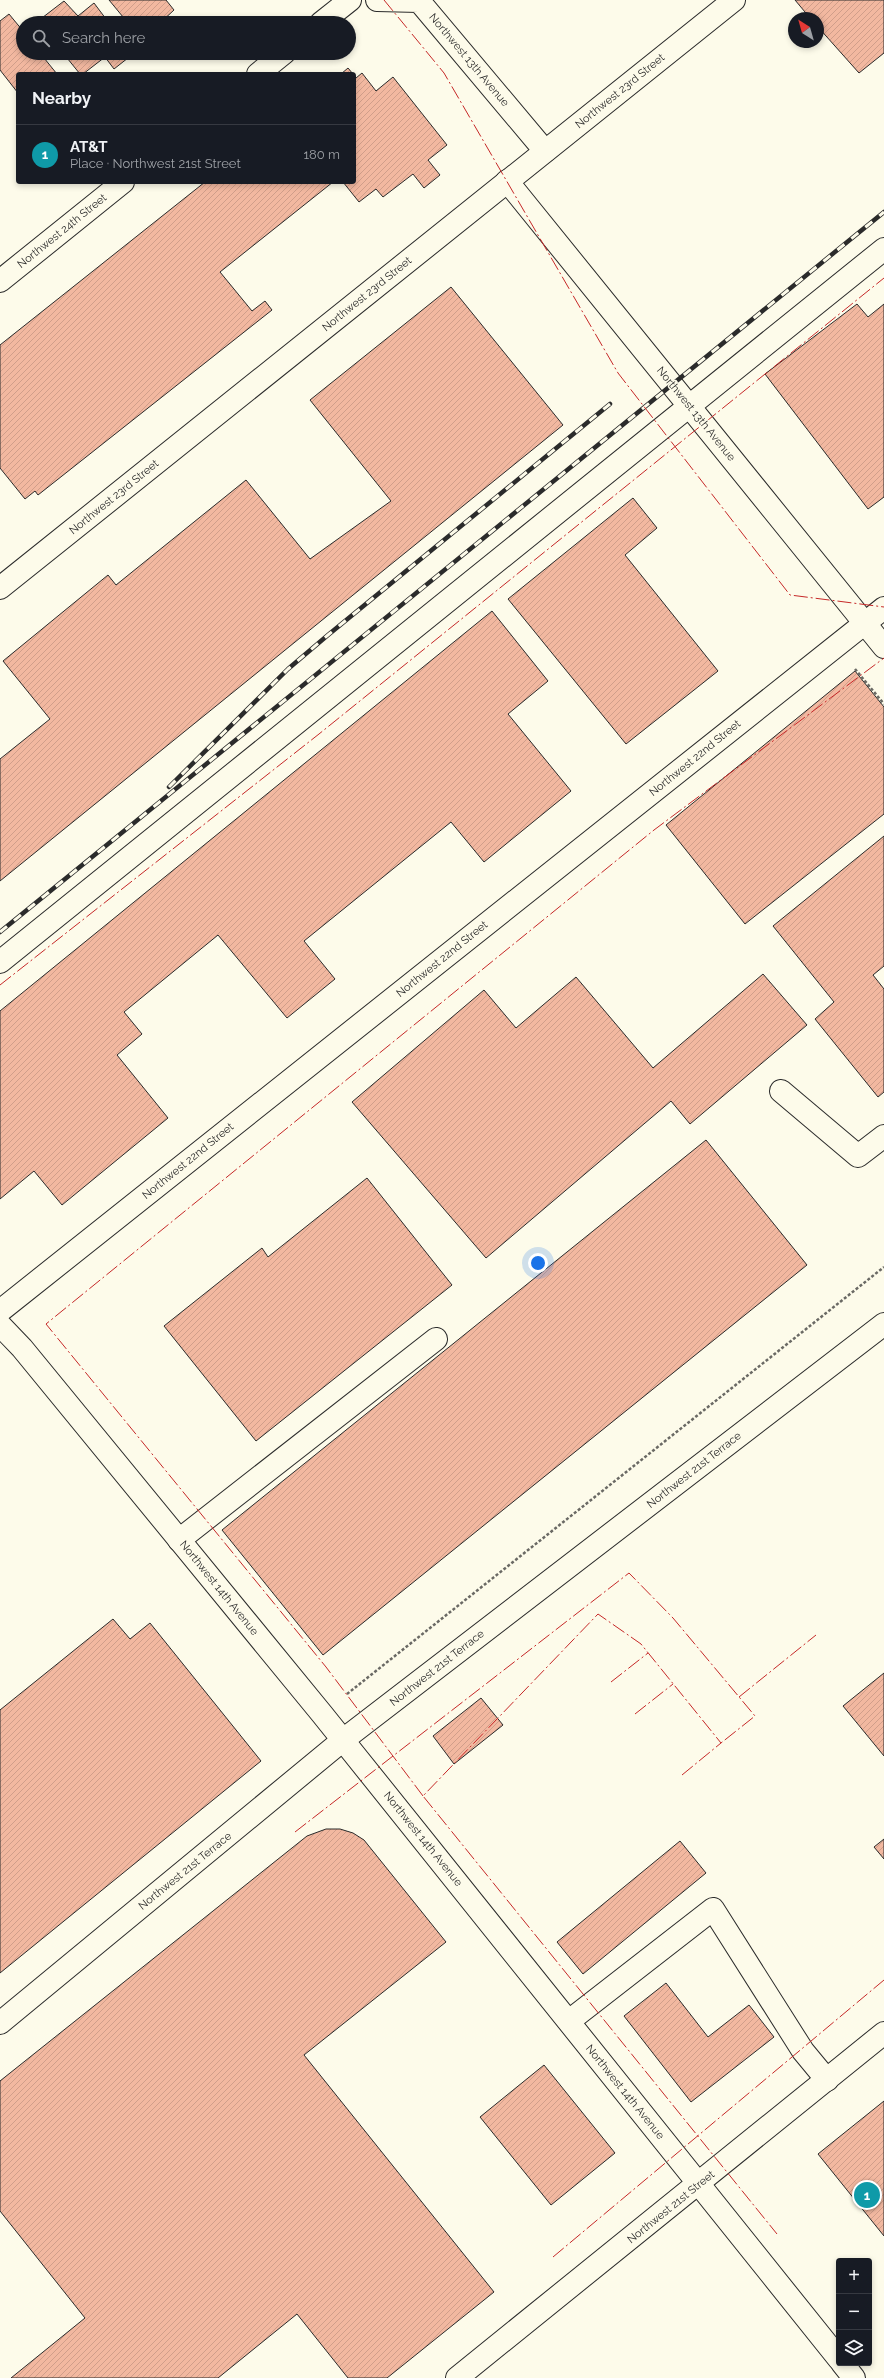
<!DOCTYPE html>
<meta charset="utf-8">
<style>
:root{--surface:#171b24;--page:#20242c;--text:#f1f3f6;--muted:#9ea1a6;--line:#363941;--accent:#c62828}
body{margin:0;font-family:Raleway,sans-serif;background:var(--page);color:var(--text)}
.controls{position:absolute;right:12px;bottom:12px;display:grid;overflow:hidden;border-radius:4px;box-shadow:0 2px 6px #0003}
.controls button{width:36px;height:36px;display:grid;place-items:center;padding:0;border:0;border-bottom:1px solid var(--line);background:var(--surface);color:var(--text);font:20px sans-serif}
.compass{position:absolute;left:788px;top:12px;width:36px;height:36px;border-radius:50%;background:var(--surface);box-shadow:0 2px 6px #0003;rotate:323deg}
.you{position:absolute;left:538px;top:1263px;width:14px;height:14px;margin:-10px;border:3px solid #fff;border-radius:50%;background:#1a73e8;box-shadow:0 0 0 6px #1a73e833}
.badge{display:grid;place-items:center;width:26px;height:26px;border-radius:50%;background:var(--accent);color:#fff;font-size:13px;font-weight:700}
.pin{position:absolute;translate:-50% -50%;border:2px solid #fff;box-shadow:0 1px 4px #0006}
.list{margin:0;padding:0;list-style:none}
h2{display:flex;justify-content:space-between;align-items:center;height:52px;margin:0;padding:0 16px;font-size:17px}
h2 small{font-size:13px;font-weight:400;color:var(--muted)}
.list li{display:grid;grid-template-columns:26px 1fr auto;gap:12px;align-items:center;box-sizing:border-box;height:60px;padding:0 16px;border-top:1px solid var(--line)}
.list b{display:block;font-size:15px;white-space:nowrap}
.list p{margin:0;font-size:13px;white-space:nowrap;color:var(--muted)}
.list em{font-size:13px;font-style:normal;color:var(--muted)}
.icon{flex:none;width:22px;height:22px;fill:none;stroke:currentColor;stroke-width:2;stroke-linecap:round;stroke-linejoin:round}
.map{position:relative;flex:none;width:884px;height:2378px;overflow:hidden}
.search{position:absolute;background:var(--surface);box-shadow:0 2px 6px #0003;left:16px;top:16px;width:340px;height:44px;display:flex;align-items:center;gap:10px;box-sizing:border-box;padding:0 14px;border-radius:22px;color:var(--muted);font-size:15px}
.panel{position:absolute;background:var(--surface);box-shadow:0 2px 6px #0003;left:16px;top:72px;width:340px;height:112px;border-radius:4px}
.map>svg:first-child{display:block}
</style>
<div class="map">
<svg width="884" height="2378" viewBox="0 0 884 2378">
<defs>
<pattern id="building-hatch" width="6" height="6" patternUnits="userSpaceOnUse"><rect width="6" height="6" fill="#f2b8a0"/><path d="M-1 1l2-2M0 6l6-6M5 7l2-2" fill="none" stroke="#d09e8a"/></pattern>
</defs>
<rect width="100%" height="100%" fill="#fdfbea"/>
<!-- building -->
<g fill="url(#building-hatch)" stroke="#2b2b2b">
<path d="M109 0H166L174 10 160 23H128Z"/>
<path d="M795 0H884V53L859 73 818 27V18H810Z"/>
<path d="M64 1 78 16 94 3 109 23H40L38 21Z"/>
<path d="M9 14 23 31V53H40L57 74H18V93L0 70V21Z"/>
<path d="M63 53H133V54L114 69 105 57 83 74H80Z"/>
<path d="M348 68 353 74H341Z"/>
<path d="M362 73 376 91 393 77 447 145 428 160 440 175 424 188 413 174 383 197 376 189 359 202 343 182H354V76L356 78Z"/>
<path d="M205 182H333L220 272 252 311 265 301 272 310 38 495 35 491 25 499 0 468V345Z"/>
<path d="M451 287 563 425 0 881V759L50 719 3 661 108 575 116 585 246 480 310 559 391 501 310 400Z"/>
<path d="M857 304 868 317 884 304V497L868 509 765 374Z"/>
<path d="M633 498 657 528 625 555 718 671 626 744 508 599Z"/>
<path d="M492 611 548 681 508 714 571 791 484 862 451 822 304 941 335 979 287 1018 218 935 124 1012 142 1034 117 1055 168 1118 62 1205 34 1171 0 1199V1011Z"/>
<path d="M855 671 884 707V814L745 924 666 825Z"/>
<path d="M884 836V966L873 975 884 989V1092L878 1097 815 1019 834 1002 773 926Z"/>
<path d="M763 974 807 1025 690 1124 671 1101 486 1258 352 1102 484 990 516 1028 576 977 653 1068Z"/>
<path d="M706 1140 807 1265 323 1655 222 1530Z"/>
<path d="M367 1178 452 1285 256 1441 164 1326 262 1248 268 1257Z"/>
<path d="M113 1619 130 1639 150 1623 261 1761 0 1973V1710Z"/>
<path d="M884 1673V1756L843 1706Z"/>
<path d="M481 1698 503 1725 454 1764 433 1736Z"/>
<path d="M326 1829H340L353 1833 364 1840 446 1942 304 2055 494 2292 387 2378H348L297 2314 218 2378H11L85 2318 0 2211V2081L307 1836Z"/>
<path d="M884 1839V1859L874 1847Z"/>
<path d="M680 1841 706 1873 583 1974 557 1942Z"/>
<path d="M666 1983 708 2037 749 2005 774 2037 691 2102 624 2016Z"/>
<path d="M544 2065 615 2153 551 2205 480 2117Z"/>
<path d="M884 2101V2236L818 2154Z"/>
</g>
<g fill="none" stroke-linecap="round" stroke-linejoin="round">
<!-- minor casing -->
<g stroke="#2b2b2b" stroke-width="24">
<g id="minor">
<path d="M377 0 419 1 545 151"/>
<path d="M321 23 350 0"/>
<path d="M258 74 284 53"/>
<path d="M507 181 884 647"/>
<path d="M0 281 123 182"/>
<path d="M0 588 734 0"/>
<path d="M0 962 884 249"/>
<path d="M781 1091 858 1156 884 1136"/>
<path d="M0 1311 884 608"/>
<path d="M0 1325 22 1348 322 1714 839 2359"/>
<path d="M179 1540 436 1339"/>
<path d="M569 2021 713 1909 803 2051 827 2080"/>
<path d="M0 2023 343 1740 884 1324"/>
<path d="M842 2363 854 2378"/>
<path d="M457 2378 884 2033"/>
</g>
</g>
<!-- path -->
<g stroke="#6a6964" stroke-width="2.5" stroke-dasharray="3 2" stroke-linecap="butt">
<path d="M855 669 884 704"/>
<path d="M347 1694 884 1267"/>
</g>
<!-- minor -->
<use href="#minor" stroke="#fdfbea" stroke-width="22"/>
<!-- rail casing -->
<g stroke="#2b2b2b" stroke-width="4.5">
<g id="rail">
<path d="M169 787 288 669 328 635 610 404"/>
<path d="M0 932 884 212"/>
</g>
</g>
<!-- rail -->
<use href="#rail" stroke="#fdfbea" stroke-width="3" stroke-dasharray="9" stroke-linecap="butt"/>
<!-- power -->
<g stroke="#c62828" stroke-width="1" stroke-dasharray="14 3 2 3" stroke-linecap="butt">
<path d="M384 0 444 73 618 373 790 595 884 607"/>
<path d="M0 985 319 734 884 278"/>
<path d="M611 1682 648 1653"/>
<path d="M739 1697 816 1635"/>
<path d="M635 1714 673 1684"/>
<path d="M682 1775 721 1743 641 1644 598 1614 423 1796 777 2234"/>
<path d="M423 1796 326 1667 46 1324 654 830 884 658"/>
<path d="M295 1832 629 1573 673 1618 755 1716 721 1743"/>
<path d="M553 2257 884 1980"/>
</g>
</g>
<g text-anchor="middle" dominant-baseline="central" stroke-width="3" stroke-linejoin="round" paint-order="stroke">
<!-- street labels -->
<g font-size="11" fill="#2b2b2b" stroke="#fdfbea">
<text transform="translate(469 60) rotate(50)">Northwest 13th Avenue</text>
<text transform="translate(620 91) rotate(-39)">Northwest 23rd Street</text>
<text transform="translate(62 231) rotate(-39)">Northwest 24th Street</text>
<text transform="translate(367 294) rotate(-39)">Northwest 23rd Street</text>
<text transform="translate(696 414) rotate(51)">Northwest 13th Avenue</text>
<text transform="translate(114 497) rotate(-39)">Northwest 23rd Street</text>
<text transform="translate(695 758) rotate(-39)">Northwest 22nd Street</text>
<text transform="translate(442 959) rotate(-39)">Northwest 22nd Street</text>
<text transform="translate(188 1161) rotate(-39)">Northwest 22nd Street</text>
<text transform="translate(694 1470) rotate(-38)">Northwest 21st Terrace</text>
<text transform="translate(219 1588) rotate(51)">Northwest 14th Avenue</text>
<text transform="translate(437 1668) rotate(-38)">Northwest 21st Terrace</text>
<text transform="translate(423 1839) rotate(51)">Northwest 14th Avenue</text>
<text transform="translate(185 1871) rotate(-39)">Northwest 21st Terrace</text>
<text transform="translate(625 2092) rotate(51)">Northwest 14th Avenue</text>
<text transform="translate(671 2207) rotate(-39)">Northwest 21st Street</text>
</g>
</g>
</svg>
<div class="controls">
<button>+</button>
<button>−</button>
<button><svg class="icon" aria-label="layers" viewBox="0 0 24 24"><path d="M12 4l9 5-9 5-9-5zM3 14l9 5 9-5"/></svg></button>
</div>
<svg class="compass" viewBox="-18 -18 36 36"><path d="M0-13l5 13h-10z" fill="#e53935"/><path d="M0 13l5-13h-10z" fill="#9ea1a6"/></svg>
<div class="you"></div>
<div class="pin badge" style="left:867px;top:2195px;background:#0f9aa8">1</div>
<div class="search"><svg class="icon" aria-label="search" viewBox="0 0 24 24"><circle cx="10" cy="10" r="6"/><path d="M15 15l6 6"/></svg>Search here</div>
<section class="panel">
<h2>Nearby<small></small></h2>
<ul class="list">
<li><span class="badge" style="background:#0f9aa8">1</span><div><b>AT&amp;T</b><p>Place · Northwest 21st Street</p></div><em>180 m</em></li>
</ul>
</section>
</div>
